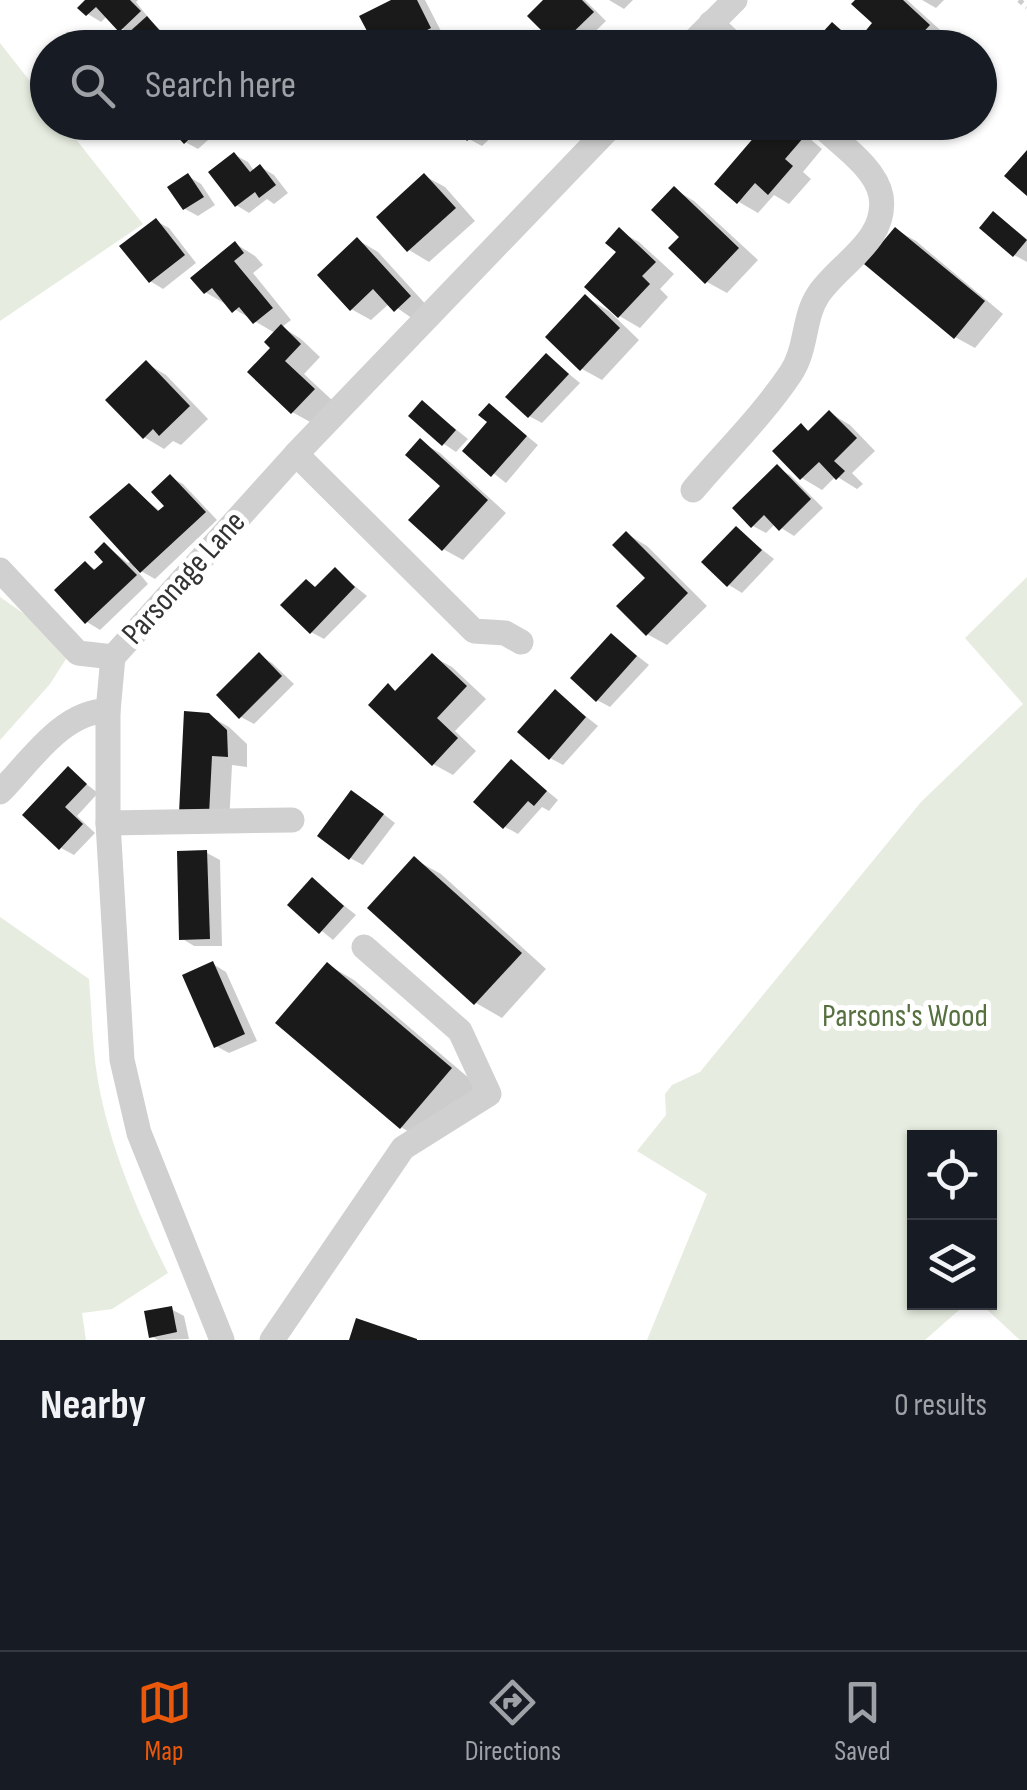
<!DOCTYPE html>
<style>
:root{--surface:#171b24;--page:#20242c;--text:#f1f3f6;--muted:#9ea1a6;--line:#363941;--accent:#ea580c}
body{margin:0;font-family:"Sofia Sans Condensed",sans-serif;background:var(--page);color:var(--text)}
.controls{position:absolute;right:30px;bottom:30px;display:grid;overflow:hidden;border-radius:0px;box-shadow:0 2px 8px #0004}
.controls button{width:90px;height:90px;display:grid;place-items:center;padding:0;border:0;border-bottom:2px solid var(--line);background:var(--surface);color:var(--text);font:50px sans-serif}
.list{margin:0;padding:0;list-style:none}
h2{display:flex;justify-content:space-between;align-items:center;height:130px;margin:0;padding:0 40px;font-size:42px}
h2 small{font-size:32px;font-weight:400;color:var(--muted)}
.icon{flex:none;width:55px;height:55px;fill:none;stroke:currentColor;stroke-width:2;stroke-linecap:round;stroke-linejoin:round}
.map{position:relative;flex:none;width:1027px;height:1340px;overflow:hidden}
.search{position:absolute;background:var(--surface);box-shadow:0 2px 8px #0004;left:30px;right:30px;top:30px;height:110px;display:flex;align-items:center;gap:25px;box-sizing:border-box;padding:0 35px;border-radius:55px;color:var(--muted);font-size:38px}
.sheet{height:310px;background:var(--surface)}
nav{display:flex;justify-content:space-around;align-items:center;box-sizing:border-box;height:140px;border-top:2px solid var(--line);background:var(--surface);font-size:28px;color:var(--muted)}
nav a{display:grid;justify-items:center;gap:5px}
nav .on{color:var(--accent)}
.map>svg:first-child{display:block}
</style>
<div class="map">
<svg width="1027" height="1340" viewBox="0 0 1027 1340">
<rect width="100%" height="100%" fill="#fff"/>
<!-- green -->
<g fill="#e6ecdf">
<path d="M0 43 47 103 48 122 63 123 143 224 0 321Z"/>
<path d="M1027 577V1340H1020L980 1303 990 1302V1138H914V1302L967 1303 925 1340H647L707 1194 637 1151 666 1115 665 1094 672 1085 700 1072 921 802 1023 704 965 638Z"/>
<path d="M0 597 73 648 50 684 0 740Z"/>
<path d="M0 917 89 979C92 1013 92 1048 98 1081 110 1148 138 1213 168 1273L112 1309 82 1313 86 1340H0Z"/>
</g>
<!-- shadow -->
<g fill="#0003">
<path d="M89 0H138L136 2 151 21 179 48H122L130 35 107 16 101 22 88 14Z"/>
<path d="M397 0H425L443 35 419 48H378Z"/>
<path d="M546 0H585L606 21 578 48H563L531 16Z"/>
<path d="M609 0H633L624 9Z"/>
<path d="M858 0H907L949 38 940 48 927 44 924 48H881L876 23Z"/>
<path d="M922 0H944L936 8Z"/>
<path d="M833 25 852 37 865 48H817L815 45Z"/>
<path d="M178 122H228L198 149 185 142Z"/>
<path d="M273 122H304L291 136Z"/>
<path d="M454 122H488L497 132 482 146 469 139Z"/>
<path d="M760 122H790L822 149 803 172 811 179 789 204 774 195 758 213 739 202 765 127Z"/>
<path d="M235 155 248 162 255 172 261 167 274 175 288 193 274 204 267 199 249 213 236 205Z"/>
<path d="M188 176 201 184 215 205 198 216 185 209Z"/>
<path d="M425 176 445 187 475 221 429 262 409 250 379 217Z"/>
<path d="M674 189 694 201 758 260 727 293 707 282 682 237Z"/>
<path d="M994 214 1027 239V262L1014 255Z"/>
<path d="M156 221 169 228 196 263 163 289 150 281Z"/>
<path d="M896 230 916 241 1003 314 975 348 955 337Z"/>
<path d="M619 231 639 242 674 274 660 289 668 297 640 328 616 314Z"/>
<path d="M358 240 378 252 430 309 416 321 390 303 371 320 351 309Z"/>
<path d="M236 244 255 256 263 265 253 273 291 320 282 327 301 339 320 357 304 374 333 401 312 423 292 412 274 348 275 333 205 292Z"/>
<path d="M585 297 609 311 639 340 602 380 582 369Z"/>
<path d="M547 356 580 383 542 423 529 416Z"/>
<path d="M146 363 166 375 208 419 181 445 173 441 164 449 144 437Z"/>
<path d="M423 403 468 439 456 452 444 444Z"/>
<path d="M490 406 538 445 506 483 465 451 491 422Z"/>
<path d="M830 413 850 425 875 451 852 473 863 484 857 489 836 476 822 490 802 478 801 426 811 432Z"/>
<path d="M421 442 440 453 506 513 463 560 443 549V486Z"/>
<path d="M777 468 790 475 823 508 794 536 775 524 766 533 753 526Z"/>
<path d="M170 477 183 484 217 520 155 579 134 567 148 584 100 630 87 622 86 564 98 571 107 562 105 545 128 563 132 560 129 486 161 512 167 506Z"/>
<path d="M736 529 774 559 742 593 729 585Z"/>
<path d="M627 534 647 546 707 606 667 645 647 634 648 578Z"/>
<path d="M335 570 367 596 324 639 311 632Z"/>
<path d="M612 636 649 665 610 707 597 700Z"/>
<path d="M259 655 272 663 294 684 254 724 241 717Z"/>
<path d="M432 656 452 667 486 699 455 731 476 751 453 775 433 764 389 687 396 691Z"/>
<path d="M555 692 598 726 563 765 550 758Z"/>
<path d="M208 715 229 727 247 744V767L232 765 229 825 202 824Z"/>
<path d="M512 762 558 800 549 811 542 807 518 834 505 827Z"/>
<path d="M68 770 98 793 77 816 95 833 74 855 61 848Z"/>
<path d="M365 800 395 823 363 865 350 858Z"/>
<path d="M207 853 220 860 222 946H194L181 938Z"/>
<path d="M414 859 441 874 546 969 502 1018 476 1003 370 908Z"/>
<path d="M312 880 356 915 333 940 290 905Z"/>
<path d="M213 964 226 972 257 1041 229 1053 216 1046Z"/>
<path d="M328 965 354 980 477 1085 427 1143 401 1127Z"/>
<path d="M171 1309 184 1316 189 1339 158 1340 151 1336Z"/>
</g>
<!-- building -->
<g fill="#1a1a1a">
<path d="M85 0H130L141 11 119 32 96 7 86 16 77 8Z"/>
<path d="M391 0H417L431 28 393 48H376L359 16Z"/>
<path d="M543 0H582L594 12 558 47 527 16Z"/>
<path d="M855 0H903L930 25 916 40 907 33 894 48H878L863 34 872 23 851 4Z"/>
<path d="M147 16 175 48H119L116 44Z"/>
<path d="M832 22 861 48 811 45Z"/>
<path d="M175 122H207L184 144 172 131 178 126Z"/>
<path d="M450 122H487L467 141Z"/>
<path d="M756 122H787L804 137 785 159 793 166 768 195 755 183 737 204 714 184 762 128Z"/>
<path d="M1027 150V196L1004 176Z"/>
<path d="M234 152 250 172 260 164 276 185 259 198 255 192 235 207 208 172Z"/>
<path d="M188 173 204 197 183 210 167 187Z"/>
<path d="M424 173 456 208 407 252 376 217Z"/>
<path d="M674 186 739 248 705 284 668 248 679 237 651 210Z"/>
<path d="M993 211 1027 240 1013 257 979 228Z"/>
<path d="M156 218 185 255 149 283 119 246Z"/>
<path d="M619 227 656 262 642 276 650 284 618 318 584 287 616 252 605 243Z"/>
<path d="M895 227 985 301 954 339 864 264Z"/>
<path d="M357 237 411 296 394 312 373 289 350 311 317 275Z"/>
<path d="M235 241 244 253 234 261 273 308 253 324 239 307 232 313 212 288 204 294 190 278Z"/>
<path d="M585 294 620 328 580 371 545 337Z"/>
<path d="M281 324 301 344 285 361 315 389 291 414 247 372 270 348 264 342Z"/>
<path d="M546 353 569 374 528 418 505 397Z"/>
<path d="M146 360 190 406 159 436 153 429 143 439 105 400Z"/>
<path d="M422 400 456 430 442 446 408 416Z"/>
<path d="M489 403 527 436 491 477 462 451 487 422 478 415Z"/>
<path d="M829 410 857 438 834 461 845 471 836 480 819 462 800 480 772 451 801 423 808 431Z"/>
<path d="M420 438 488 500 442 551 408 520 440 486 405 455Z"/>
<path d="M777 464 811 499 779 531 764 515 751 528 732 508Z"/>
<path d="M170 474 206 512 140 573 89 517 129 483 158 511 164 506 151 492Z"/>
<path d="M736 526 762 550 727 587 701 562Z"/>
<path d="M626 531 688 593 646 636 616 606 645 578 612 545Z"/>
<path d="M104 542 137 575 85 624 54 590 85 561 94 570 103 562 94 552Z"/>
<path d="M335 567 355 587 310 634 280 605 306 579 315 587Z"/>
<path d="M611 633 637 656 596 702 570 678Z"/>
<path d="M259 652 282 676 239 719 216 695Z"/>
<path d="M432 653 467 686 437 718 458 738 432 766 368 705 388 683 395 691Z"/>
<path d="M555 689 586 717 549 760 517 732Z"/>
<path d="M184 711 209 713 227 730 228 757 212 756 209 815 179 813Z"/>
<path d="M511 759 547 791 534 806 528 801 503 829 473 802Z"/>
<path d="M68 766 87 784 65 807 83 824 59 850 22 815Z"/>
<path d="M351 790 384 814 349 860 317 836Z"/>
<path d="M207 850 210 939 179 940 177 851Z"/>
<path d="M414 856 522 953 474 1005 367 908Z"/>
<path d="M312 877 344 906 319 934 287 905Z"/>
<path d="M213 961 245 1034 214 1048 182 975Z"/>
<path d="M327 962 452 1068 400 1129 275 1023Z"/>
<path d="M172 1306 177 1332 149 1338 144 1311Z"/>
<path d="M356 1318 417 1339V1340H349Z"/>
</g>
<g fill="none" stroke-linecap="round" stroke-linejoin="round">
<!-- path -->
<path stroke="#cdcdcd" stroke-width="5" stroke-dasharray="5 5" stroke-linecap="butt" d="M1019 0 1027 7"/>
<!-- minor -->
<g stroke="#d0d0d0" stroke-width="25">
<path d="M711 23 737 48"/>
<path d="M687 48 735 0"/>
<path d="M296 454 474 631 505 633 521 642"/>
<path d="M693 490C725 452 763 415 791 373 807 349 803 318 818 295 839 263 888 241 881 196 876 167 837 142 817 122"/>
<path d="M0 570 78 653 113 657"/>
<path d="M0 792C29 763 63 710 108 711"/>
<path d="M108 823 292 820"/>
<path d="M222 1340 139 1133 122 1060 108 823V711L113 657 296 454 615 122"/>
<path d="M272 1340 403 1148 489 1094 460 1031 364 947"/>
</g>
</g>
<g text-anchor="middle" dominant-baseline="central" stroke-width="10" stroke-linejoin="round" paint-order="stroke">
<!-- street labels -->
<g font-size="32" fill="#333" stroke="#fff">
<text transform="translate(184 578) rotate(-48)">Parsonage Lane</text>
</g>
<!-- park labels -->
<g font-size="32" fill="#56703f" stroke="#fff">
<text x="905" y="1016">Parsons's Wood</text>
</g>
</g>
</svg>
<div class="controls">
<button><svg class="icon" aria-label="locate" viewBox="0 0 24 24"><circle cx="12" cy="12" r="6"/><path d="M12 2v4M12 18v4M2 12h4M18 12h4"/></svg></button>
<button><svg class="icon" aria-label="layers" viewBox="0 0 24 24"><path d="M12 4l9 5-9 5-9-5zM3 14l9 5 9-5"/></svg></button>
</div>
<div class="search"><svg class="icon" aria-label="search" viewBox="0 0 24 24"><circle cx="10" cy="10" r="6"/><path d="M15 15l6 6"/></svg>Search here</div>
</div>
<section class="sheet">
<h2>Nearby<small>0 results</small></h2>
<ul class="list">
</ul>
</section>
<nav>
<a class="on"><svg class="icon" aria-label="map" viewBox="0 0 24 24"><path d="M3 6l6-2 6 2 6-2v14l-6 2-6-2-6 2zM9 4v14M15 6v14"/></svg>Map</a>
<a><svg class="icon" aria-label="directions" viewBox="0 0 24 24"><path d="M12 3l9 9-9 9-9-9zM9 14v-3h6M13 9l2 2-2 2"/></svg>Directions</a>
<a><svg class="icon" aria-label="saved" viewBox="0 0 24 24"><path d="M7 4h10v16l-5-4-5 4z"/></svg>Saved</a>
</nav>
